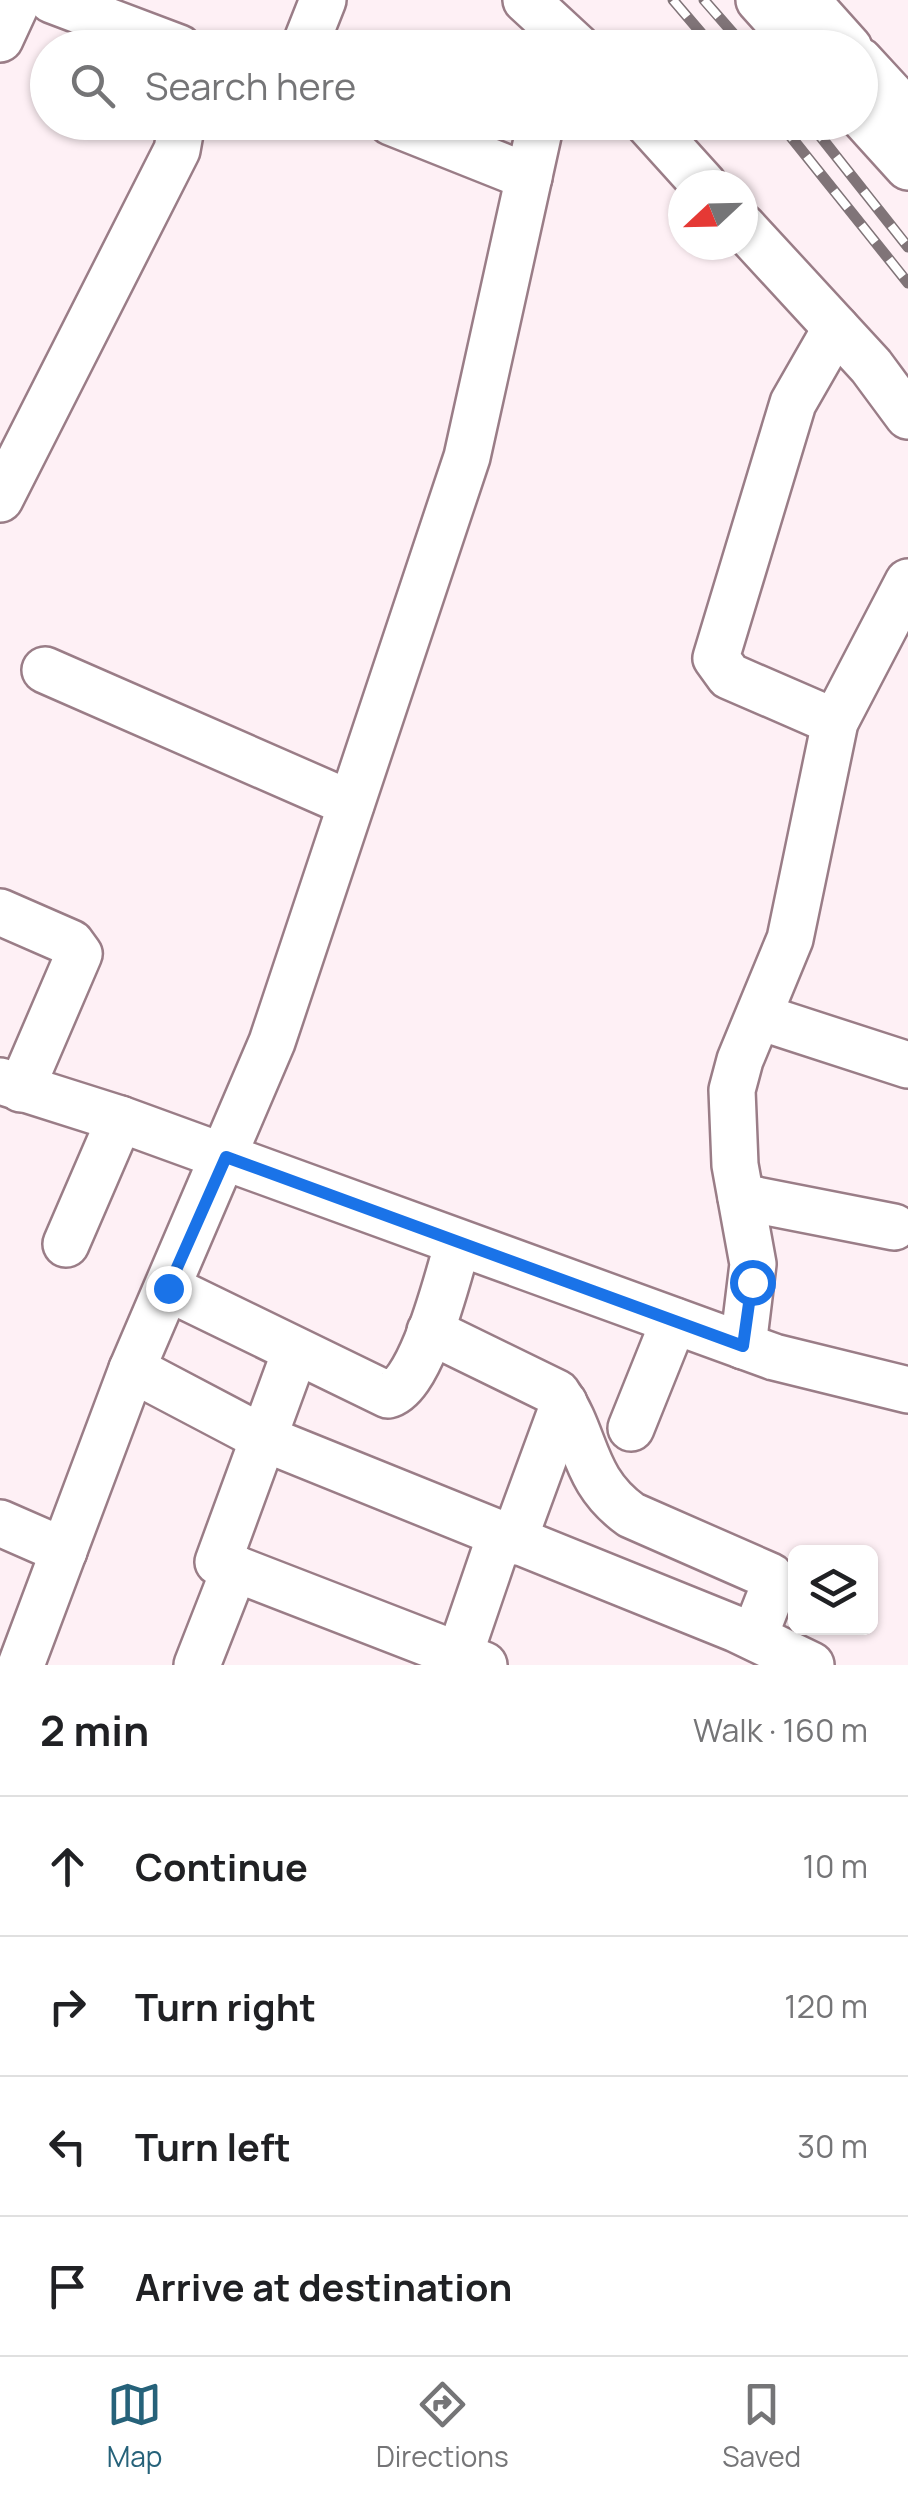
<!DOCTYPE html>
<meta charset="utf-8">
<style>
:root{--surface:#fff;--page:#f6f6f6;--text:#202124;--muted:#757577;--line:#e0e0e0;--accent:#26627a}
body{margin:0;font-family:Manrope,sans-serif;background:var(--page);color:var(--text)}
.controls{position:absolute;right:30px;bottom:30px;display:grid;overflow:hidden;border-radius:15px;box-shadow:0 2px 8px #0004}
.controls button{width:90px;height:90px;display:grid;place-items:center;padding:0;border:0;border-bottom:2px solid var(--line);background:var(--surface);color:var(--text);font:50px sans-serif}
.compass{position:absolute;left:668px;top:170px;width:90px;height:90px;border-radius:50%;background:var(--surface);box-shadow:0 2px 8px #0004;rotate:248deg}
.stop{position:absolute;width:30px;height:30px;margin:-22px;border:8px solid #1a73e8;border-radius:50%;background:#fff}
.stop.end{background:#1a73e8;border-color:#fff;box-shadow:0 2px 10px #0008}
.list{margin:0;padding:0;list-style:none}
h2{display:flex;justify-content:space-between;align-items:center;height:130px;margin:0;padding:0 40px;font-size:42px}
h2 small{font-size:32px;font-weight:400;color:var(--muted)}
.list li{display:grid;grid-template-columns:65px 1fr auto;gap:30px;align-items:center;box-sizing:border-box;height:140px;padding:0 40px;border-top:2px solid var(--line)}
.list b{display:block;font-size:38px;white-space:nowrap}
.list em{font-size:32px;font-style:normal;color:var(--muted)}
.icon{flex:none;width:55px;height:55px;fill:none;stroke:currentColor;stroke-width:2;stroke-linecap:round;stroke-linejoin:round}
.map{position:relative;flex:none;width:908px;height:1665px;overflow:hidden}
.search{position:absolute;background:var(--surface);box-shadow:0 2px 8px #0004;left:30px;right:30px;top:30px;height:110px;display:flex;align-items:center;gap:25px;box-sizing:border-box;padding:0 35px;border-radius:55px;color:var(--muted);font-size:38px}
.sheet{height:690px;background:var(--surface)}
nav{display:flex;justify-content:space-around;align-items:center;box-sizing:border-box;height:140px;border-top:2px solid var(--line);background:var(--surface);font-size:28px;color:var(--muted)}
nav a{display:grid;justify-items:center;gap:5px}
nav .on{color:var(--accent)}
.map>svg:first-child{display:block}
</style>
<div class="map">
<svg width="908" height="1665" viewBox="0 0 908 1665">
<rect width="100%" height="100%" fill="#fef0f5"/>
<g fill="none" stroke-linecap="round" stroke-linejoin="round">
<!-- minor casing -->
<g stroke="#9a7d87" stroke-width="50">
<g id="minor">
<path d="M52 0 179 48"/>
<path d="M526 0 578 48"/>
<path d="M759 0 802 48"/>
<path d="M806 0 849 48"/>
<path d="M0 39 18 0"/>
<path d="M304 48 323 0"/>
<path d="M860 61 908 113"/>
<path d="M860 114 908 167"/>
<path d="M391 122 529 177"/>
<path d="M647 122 704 185"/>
<path d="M743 227 871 366 908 416"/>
<path d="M0 499 177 150 182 122"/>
<path d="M45 670 351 804"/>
<path d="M835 722 729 676 716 658 793 403 836 328"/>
<path d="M0 912 71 943 79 954 21 1089"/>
<path d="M760 1017 908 1065"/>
<path d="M0 1081 120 1119 774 1357 908 1390"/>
<path d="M741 1197 894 1227"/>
<path d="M66 1244 120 1119"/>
<path d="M168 1288 388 1395C422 1387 448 1275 458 1243"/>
<path d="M430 1331 557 1393C588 1437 581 1479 631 1515L770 1576 772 1591 754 1637"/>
<path d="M743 1346 753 1264 735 1165 732 1090 740 1060 790 939 835 722 908 582"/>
<path d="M295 1352 218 1562 484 1665"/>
<path d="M132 1369 263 1438 736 1629 811 1665"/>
<path d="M631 1428 674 1321"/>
<path d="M0 1523 64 1551"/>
<path d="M513 1542 564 1403"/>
<path d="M21 1665 132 1369 272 1042 467 457 541 122"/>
<path d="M197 1665 235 1568"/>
<path d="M456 1665 500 1536"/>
</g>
</g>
<!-- minor -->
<use href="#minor" stroke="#fff" stroke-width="45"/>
<!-- rail casing -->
<g stroke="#807478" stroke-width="11">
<g id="rail">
<path d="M673 0 714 48"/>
<path d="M704 0 746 48"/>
<path d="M779 122 908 283"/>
<path d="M809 122 908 247"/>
</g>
</g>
<!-- rail -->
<use href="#rail" stroke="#fff" stroke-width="8" stroke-dasharray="22" stroke-linecap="butt"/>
</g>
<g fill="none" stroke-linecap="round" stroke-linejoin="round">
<!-- route -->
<path stroke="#1a73e8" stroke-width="12" d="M168 1288 226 1157 743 1346 752 1282"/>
</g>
</svg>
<div class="controls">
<button><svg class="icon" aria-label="layers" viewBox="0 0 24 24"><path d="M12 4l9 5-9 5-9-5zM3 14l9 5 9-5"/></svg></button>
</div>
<svg class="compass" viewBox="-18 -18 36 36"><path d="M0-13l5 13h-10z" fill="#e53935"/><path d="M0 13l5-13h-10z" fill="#757577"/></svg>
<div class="stop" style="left:752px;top:1282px"></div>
<div class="stop end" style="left:168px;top:1288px"></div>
<div class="search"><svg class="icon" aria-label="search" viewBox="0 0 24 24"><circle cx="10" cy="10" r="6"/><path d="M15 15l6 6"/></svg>Search here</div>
</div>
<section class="sheet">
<h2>2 min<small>Walk · 160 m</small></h2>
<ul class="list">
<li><svg class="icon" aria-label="ahead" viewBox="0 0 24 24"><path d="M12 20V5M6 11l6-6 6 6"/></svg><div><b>Continue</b></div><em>10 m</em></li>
<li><svg class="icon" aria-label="right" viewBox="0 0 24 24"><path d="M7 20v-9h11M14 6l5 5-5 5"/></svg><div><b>Turn right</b></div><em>120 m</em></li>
<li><svg class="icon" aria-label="left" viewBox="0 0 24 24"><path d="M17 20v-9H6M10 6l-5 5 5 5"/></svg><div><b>Turn left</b></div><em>30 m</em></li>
<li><svg class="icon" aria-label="arrive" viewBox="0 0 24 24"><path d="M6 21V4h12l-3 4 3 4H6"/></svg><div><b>Arrive at destination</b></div></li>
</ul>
</section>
<nav>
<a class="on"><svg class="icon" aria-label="map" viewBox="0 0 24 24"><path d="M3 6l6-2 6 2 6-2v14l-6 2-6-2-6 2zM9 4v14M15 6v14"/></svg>Map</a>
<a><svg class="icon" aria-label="directions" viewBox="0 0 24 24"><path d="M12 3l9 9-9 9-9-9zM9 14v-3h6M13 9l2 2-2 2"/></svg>Directions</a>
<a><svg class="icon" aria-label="saved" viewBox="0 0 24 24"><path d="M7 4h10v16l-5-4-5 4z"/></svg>Saved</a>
</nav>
